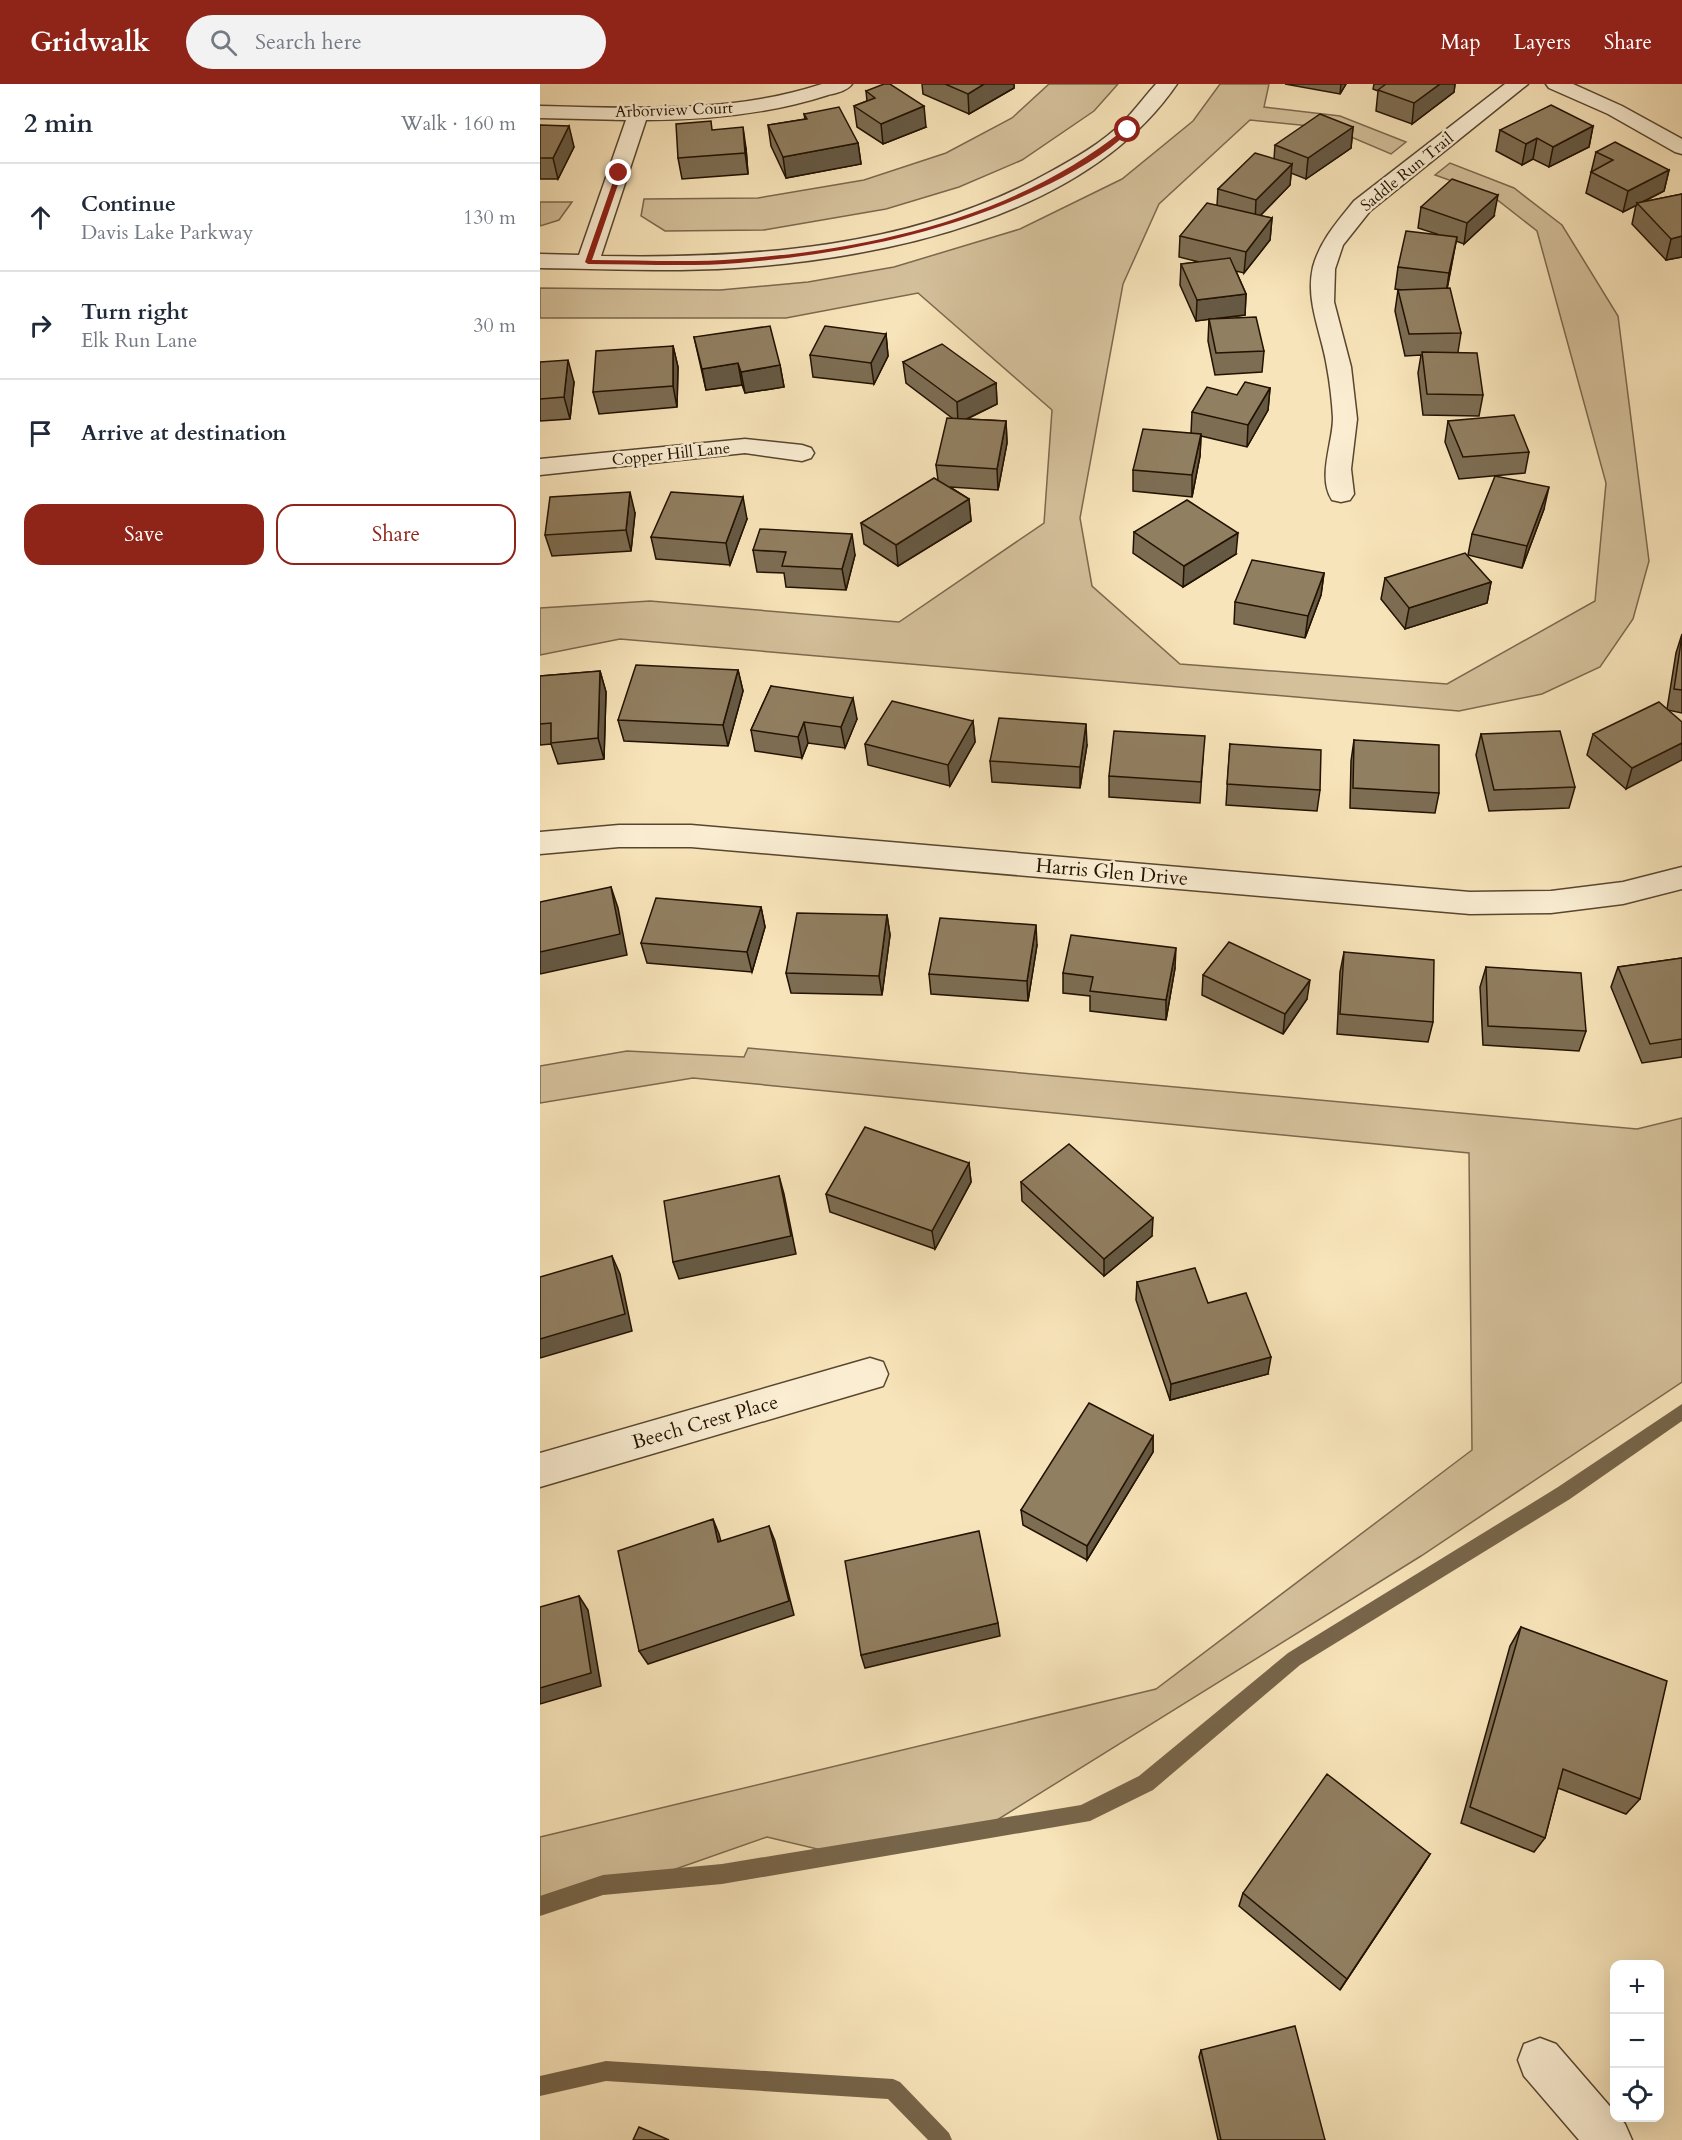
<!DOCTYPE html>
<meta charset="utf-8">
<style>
:root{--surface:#fff;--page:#f2f2f3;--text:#1f2937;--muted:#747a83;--line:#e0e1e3;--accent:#8f2418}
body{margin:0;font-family:Cardo,serif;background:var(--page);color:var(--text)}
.controls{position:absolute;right:18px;bottom:18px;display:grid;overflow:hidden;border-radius:12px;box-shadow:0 6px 24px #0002}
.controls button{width:54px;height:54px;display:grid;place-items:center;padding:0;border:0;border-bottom:2px solid var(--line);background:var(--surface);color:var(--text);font:30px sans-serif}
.stop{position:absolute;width:18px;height:18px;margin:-14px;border:4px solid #8f2418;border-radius:50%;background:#fff}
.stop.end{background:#8f2418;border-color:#fff;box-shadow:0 2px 6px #0008}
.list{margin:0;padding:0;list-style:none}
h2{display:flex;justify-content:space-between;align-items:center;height:78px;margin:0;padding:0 24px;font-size:26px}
h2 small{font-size:20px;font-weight:400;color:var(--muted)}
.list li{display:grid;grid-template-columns:39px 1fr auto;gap:18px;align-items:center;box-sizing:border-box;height:108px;padding:0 24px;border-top:2px solid var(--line)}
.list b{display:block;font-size:22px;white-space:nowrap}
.list p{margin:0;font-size:20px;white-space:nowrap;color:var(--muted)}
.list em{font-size:20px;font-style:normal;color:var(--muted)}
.actions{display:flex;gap:12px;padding:18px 24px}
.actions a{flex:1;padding:14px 0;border:2px solid var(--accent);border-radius:18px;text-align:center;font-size:21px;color:var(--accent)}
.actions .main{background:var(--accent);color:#fff}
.icon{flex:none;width:33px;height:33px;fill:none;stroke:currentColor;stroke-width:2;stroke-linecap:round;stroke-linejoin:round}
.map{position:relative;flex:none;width:1142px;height:2056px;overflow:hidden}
header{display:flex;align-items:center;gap:36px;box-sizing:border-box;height:84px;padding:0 30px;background:var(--accent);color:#fff}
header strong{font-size:28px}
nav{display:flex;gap:33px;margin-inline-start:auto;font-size:21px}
.search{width:420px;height:54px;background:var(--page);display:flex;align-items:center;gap:15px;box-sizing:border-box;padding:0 21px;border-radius:33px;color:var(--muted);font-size:22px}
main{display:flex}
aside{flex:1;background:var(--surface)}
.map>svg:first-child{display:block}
</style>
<header>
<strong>Gridwalk</strong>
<div class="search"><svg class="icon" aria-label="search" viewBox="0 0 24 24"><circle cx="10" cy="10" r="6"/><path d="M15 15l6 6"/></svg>Search here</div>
<nav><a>Map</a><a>Layers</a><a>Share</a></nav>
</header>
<main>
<aside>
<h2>2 min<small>Walk · 160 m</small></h2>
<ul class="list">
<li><svg class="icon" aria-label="ahead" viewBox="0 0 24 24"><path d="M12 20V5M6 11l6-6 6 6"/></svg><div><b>Continue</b><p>Davis Lake Parkway</p></div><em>130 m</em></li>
<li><svg class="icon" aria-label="right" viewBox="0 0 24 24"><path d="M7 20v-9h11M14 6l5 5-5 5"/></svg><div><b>Turn right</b><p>Elk Run Lane</p></div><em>30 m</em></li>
<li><svg class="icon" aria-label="arrive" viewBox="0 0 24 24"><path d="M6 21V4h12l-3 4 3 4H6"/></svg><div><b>Arrive at destination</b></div></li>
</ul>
<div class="actions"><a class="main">Save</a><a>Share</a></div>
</aside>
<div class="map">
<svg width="1142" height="2056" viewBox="0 0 1142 2056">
<rect width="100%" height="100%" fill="#f8e4ba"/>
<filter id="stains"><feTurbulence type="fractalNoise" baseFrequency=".00333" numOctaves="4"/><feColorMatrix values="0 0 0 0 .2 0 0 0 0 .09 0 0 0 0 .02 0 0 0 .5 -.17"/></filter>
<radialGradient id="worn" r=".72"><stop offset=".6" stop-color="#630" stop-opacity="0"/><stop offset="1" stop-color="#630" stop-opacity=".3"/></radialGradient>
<!-- green -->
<g fill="#d4c09b" stroke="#7b694e" stroke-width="1.5">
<path d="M509 0H578L554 27 482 76 419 103 346 125 224 146 125 147 101 132 104 115 218 114 324 96 406 69 472 34Z"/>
<path d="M680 0H729L724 23 800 32 866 58 851 70 790 44 710 36 619 120 583 200 540 434 552 502 640 580 907 600 1055 517 1066 399 997 147 951 111 895 91 910 79 974 104 1022 141 1078 232 1109 477 1093 535 1060 583 1002 610 919 627 80 555 0 571V524L110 517 359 538 504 439 512 326 378 209 246 234H0V204L180 206 268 198 354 183 480 145 582 95 653 37Z"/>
<path d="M0 118H32L19 136 0 142Z"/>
<path d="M208 964 1097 1045 1142 1034V1298L881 1472 449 1741 315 1774 227 1753 90 1801 0 1819V1753L616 1605 932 1366 929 1069 153 994 0 1019V982L87 967 204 973Z"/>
</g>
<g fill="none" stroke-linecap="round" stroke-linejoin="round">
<!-- stream -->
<g fill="#77654a" fill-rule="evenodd">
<path d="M1142 1320V1337L1030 1415 760 1581 613 1706 550 1737 182 1800 63 1811 0 1832V1812L63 1791 182 1780 541 1721 599 1692 748 1569 1018 1403Z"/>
<path d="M66 1977 353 1995 360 1998 409 2049 412 2056H388L348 2015 66 1997 0 2012V1992Z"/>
</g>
<!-- minor casing -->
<g stroke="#58462f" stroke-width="3">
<g id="minor">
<path d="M282 0H312C307 7 296 9 288 11 229 30 167 36 106 36L61 172C213 175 373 164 508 89 534 75 562 59 583 38 595 26 605 12 616 0H637C546 133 345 174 195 184 130 188 65 185 0 184V170L39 171 86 36 0 34V22C94 24 191 30 282 0Z"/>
<path d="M965 0H988L830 127 803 161 795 185 794 218 811 283 817 335 811 385 814 410 810 416 801 418 792 416C777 393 793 359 793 334 792 317 790 299 787 283 782 250 765 217 773 183 780 157 797 138 814 117Z"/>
<path d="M1006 0H1033L1082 22 1142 55V70L1135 68 1068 30 1009 4Z"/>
<path d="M205 355 262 361 271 364 274 369 271 374 262 377 205 369 0 391V375Z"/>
<path d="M79 741H151L930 808 1011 807 1083 798 1142 783V805L1083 820 1011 829 930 830 151 763H79L0 770V748Z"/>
<path d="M330 1274 343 1278 348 1290 343 1302 0 1403V1369Z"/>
<path d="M1000 1954 1016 1960 1074 2027V2034H1080L1085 2040 1092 2056H1039L984 1992 978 1976 984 1960Z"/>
</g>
</g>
<!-- minor -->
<use href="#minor" fill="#faedd2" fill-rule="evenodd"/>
</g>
<!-- wall -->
<g fill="#7d6d53" stroke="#221201" stroke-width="1.5">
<path d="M382 0H474V4L429 30 383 10Z"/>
<path d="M745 0H806L800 10Z"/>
<path d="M834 0H915L914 8 872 40 836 27 838 7 833 5Z"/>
<path d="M326 7 386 43 343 60 317 43 314 22 327 17Z"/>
<path d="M264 30 318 59 321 80 246 94 231 62 228 41 265 35Z"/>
<path d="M0 41 34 63 18 95H0Z"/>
<path d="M1053 42 1049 63 1009 83 993 75 982 81 956 67 960 46Z"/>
<path d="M813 43 811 64 766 95 751 89 750 101 720 132 732 134 730 156 704 189 696 187 706 210 705 231 670 235 724 267 722 288 675 291 668 257 669 235 656 237 640 201 641 180 659 178 639 173 640 152 677 121 678 105 734 75 735 61Z"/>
<path d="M172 46 206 64 208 90 142 95 138 74Z"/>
<path d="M1056 68 1129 86 1124 107 1103 118 1142 110V173L1126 176 1092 140 1096 121 1083 128 1046 109Z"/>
<path d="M881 123 954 132 924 160 916 157 907 204 921 249 918 268 943 311 939 332 883 331 878 289 881 271 865 272 855 227 858 206H862L855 205 858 183 897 150 878 144Z"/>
<path d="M346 250 348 272 334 300 273 293 270 271Z"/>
<path d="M154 253 240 281 244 303 205 309 202 301 166 306Z"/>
<path d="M133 262 138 283 137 323 59 330 53 308Z"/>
<path d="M0 278 34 298 30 335 0 337Z"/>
<path d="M363 278 456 299 457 320 427 335 466 337 467 359 458 406 410 403 429 415 431 437 358 482 324 460 321 439 398 396 396 381 412 334 366 299Z"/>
<path d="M730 304 728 326 707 363 661 352 660 372 652 413 593 407V386L651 349 652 328 697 311Z"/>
<path d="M908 337 989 368 985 389 919 395 905 358Z"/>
<path d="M1004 425 982 484 928 471 932 450Z"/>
<path d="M95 429 91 467 12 472 5 451Z"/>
<path d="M207 435 190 481 116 475 111 453Z"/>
<path d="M594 448 696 470 643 503 593 469Z"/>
<path d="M213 466 315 471 306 506 246 503 244 489 217 488Z"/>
<path d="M784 489 781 511 765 554 694 540 695 518Z"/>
<path d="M845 494 951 498 947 519 865 545 841 515Z"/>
<path d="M1142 550V629L1128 626 1086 705 1047 671 1053 650 1127 625 1136 569Z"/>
<path d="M198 586 203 607 188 662 84 657 78 636Z"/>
<path d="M60 587 66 608 64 675 18 680 11 660 0 661V592Z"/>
<path d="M231 602 317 635 305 664 268 659 262 674 215 667 211 646Z"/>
<path d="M433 637 435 658 410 702 328 681 325 660Z"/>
<path d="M941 650 1035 703 1029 724 949 727 936 671Z"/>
<path d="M814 656 899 709 895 729 810 724 811 677Z"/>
<path d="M690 660 780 706 777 727 686 721Z"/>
<path d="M547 661 540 704 452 698 450 677Z"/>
<path d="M663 673 660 719 569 713V692Z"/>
<path d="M221 823 225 843 212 888 107 879 101 859Z"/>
<path d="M347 831 350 851 342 911 251 909 246 889Z"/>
<path d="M497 861 488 917 391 910 389 890Z"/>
<path d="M804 868 893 938 888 958 797 950 800 888Z"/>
<path d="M1142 874V973L1102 979 1071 903 1078 883Z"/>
<path d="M946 883 1046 947 1039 967 943 961 940 903Z"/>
<path d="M635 884 626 936 550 927V912L523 909V889Z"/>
<path d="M663 891 767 915 743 950 662 911Z"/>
<path d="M429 1079 431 1098 395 1165 290 1128 286 1110Z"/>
<path d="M481 1098 612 1152 564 1192 482 1117Z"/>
<path d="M597 1198 728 1290 630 1316 596 1216Z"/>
<path d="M613 1352V1368L547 1476 483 1441 481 1426Z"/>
<path d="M981 1543 1100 1715 1086 1730 1018 1704 1005 1754 994 1768 921 1739 970 1562Z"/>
<path d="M890 1770 881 1784 800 1906 699 1822 703 1809Z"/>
<path d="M661 1966 785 2056H678L659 1973Z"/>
</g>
<!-- shaded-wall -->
<g fill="#665944" stroke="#221201" stroke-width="1.5">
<path d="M444 0H474V4L429 30 428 10Z"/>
<path d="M801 0H806L800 10Z"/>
<path d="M900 0H915L914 8 872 40 874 19Z"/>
<path d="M384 22 386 43 343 60 341 40Z"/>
<path d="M29 42 34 63 18 95 13 74Z"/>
<path d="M1053 42 1049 63 1009 83 1013 63Z"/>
<path d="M203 43 206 64 208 90 205 69Z"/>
<path d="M813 43 811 64 766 95 768 74Z"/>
<path d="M997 54 993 75 982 81 986 60Z"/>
<path d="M318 59 321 80 246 94 243 73Z"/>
<path d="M752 80 750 101 715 137 716 116Z"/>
<path d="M1129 86 1124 107 1098 120 1097 119V121L1083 128 1088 107Z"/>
<path d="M958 111 954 132 924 160 927 139Z"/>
<path d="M732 134 730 156 704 189 706 168Z"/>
<path d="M1142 152V173L1126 176 1131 155Z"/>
<path d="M917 153 913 174 906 211 909 189Z"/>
<path d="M706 210 705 231 656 237 657 216Z"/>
<path d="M346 250 348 272 334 300 331 279Z"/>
<path d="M133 262 138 283 137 323 133 302Z"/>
<path d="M28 276 34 298 30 335 24 313Z"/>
<path d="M198 279 202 301 166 306 162 285Z"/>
<path d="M240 281 244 303 205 309 201 288Z"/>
<path d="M456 299 457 320 418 339 417 318Z"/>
<path d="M730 304 728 326 707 363 708 341Z"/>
<path d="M466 337 467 359 458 406 457 385Z"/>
<path d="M661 350 660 372 652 413V391Z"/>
<path d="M1009 403 1004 425 982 484 987 462Z"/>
<path d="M90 408 95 429 91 467 86 446Z"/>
<path d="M203 413 207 435 190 481 186 459Z"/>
<path d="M429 415 431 437 358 482 356 461Z"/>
<path d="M698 449 696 470 643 503 644 482Z"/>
<path d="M312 450 315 471 306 506 302 485Z"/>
<path d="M784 489 781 511 765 554 768 532Z"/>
<path d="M951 498 947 519 865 545 869 524Z"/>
<path d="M198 586 203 607 188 662 183 641Z"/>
<path d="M60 587 66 608 64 675 58 654Z"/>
<path d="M313 614 317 635 305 664 301 643Z"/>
<path d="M433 637 435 658 410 702 408 681Z"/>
<path d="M264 638 268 659 262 674 258 653Z"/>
<path d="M546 640 547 661 540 704V683Z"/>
<path d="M1142 659V676L1086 705 1092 684Z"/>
<path d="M71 803 78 824 87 871 0 890V868Z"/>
<path d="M221 823 225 843 212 888 207 868Z"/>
<path d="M347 831 350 851 342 911 339 892Z"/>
<path d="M496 841 497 861 488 917 487 897Z"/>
<path d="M636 864 635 884 626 936V916Z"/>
<path d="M770 896 767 915 743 950 745 930Z"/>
<path d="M429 1079 431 1098 395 1165 392 1147Z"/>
<path d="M239 1092 244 1110 256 1170 139 1195 133 1178Z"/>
<path d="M613 1134 612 1152 564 1192V1175Z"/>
<path d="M72 1172 80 1190 92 1247 0 1274V1255Z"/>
<path d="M731 1273 728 1290 630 1316 631 1300Z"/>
<path d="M613 1352V1368L547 1476V1462Z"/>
<path d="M173 1435 179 1450 185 1473 178 1458Z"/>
<path d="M229 1442 235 1457 254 1531 108 1580 99 1567Z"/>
<path d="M39 1512 48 1526 61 1602 0 1620V1604Z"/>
<path d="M458 1539 460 1552 325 1584 321 1571Z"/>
<path d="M890 1770 881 1784 800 1906 807 1895Z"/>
</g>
<!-- building -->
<g fill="#917f61" stroke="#221201" stroke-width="1.5">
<path d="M344 0H350L384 22 341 40 314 22 335 14 326 7Z"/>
<path d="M405 0H444L428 10Z"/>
<path d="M846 0H900L874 19 838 6Z"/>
<path d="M1011 21 1053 42 1013 63 997 54 986 60 960 46Z"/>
<path d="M299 23 318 59 243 73 228 41 267 35 264 30Z"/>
<path d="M780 30 813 43 768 74 735 61Z"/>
<path d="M171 37 172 46 203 43 205 69 138 74 136 40Z"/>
<path d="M0 41 29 42 13 74H0Z"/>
<path d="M1075 58 1129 86 1088 107 1051 88 1073 76 1056 68Z"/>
<path d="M715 69 752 80 716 116 678 105Z"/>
<path d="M912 95 958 111 927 139 881 123Z"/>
<path d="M1142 110V152L1131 155 1097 119Z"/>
<path d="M667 119 732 134 706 168 640 152Z"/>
<path d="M866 147 917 153 909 189 858 183Z"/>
<path d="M690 174 706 210 657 216 641 180Z"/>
<path d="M910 204 921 249 869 250 858 206Z"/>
<path d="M716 233 724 267 676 269 669 235Z"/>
<path d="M230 242 240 281 201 288 198 279 162 285 154 253Z"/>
<path d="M285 242 346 250 331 279 270 271Z"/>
<path d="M402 260 456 299 417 318 363 278Z"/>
<path d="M133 262V302L53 308 56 267Z"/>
<path d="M882 268 937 269 943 311 887 310Z"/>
<path d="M28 276 24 313 0 315V278Z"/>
<path d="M705 298 730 304 708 341 652 328 667 303 697 311Z"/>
<path d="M974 331 989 368 923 373 908 337Z"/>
<path d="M407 334 466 337 457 385 396 381Z"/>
<path d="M603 345 661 350 652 391 593 386Z"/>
<path d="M955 392 1009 403 987 462 932 450Z"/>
<path d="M394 394 429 415 356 461 321 439Z"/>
<path d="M90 408 86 446 5 451 10 413Z"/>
<path d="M131 408 203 413 186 459 111 453Z"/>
<path d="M647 416 698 449 644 482 594 448Z"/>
<path d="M220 445 312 450 302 485 242 482 246 468 213 466Z"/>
<path d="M925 469 951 498 869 524 845 494Z"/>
<path d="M712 476 784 489 768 532 695 518Z"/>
<path d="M1142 551V606L1134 605Z"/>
<path d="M96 581 198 586 183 641 78 636Z"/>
<path d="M60 587 58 654 11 659V639L0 640V592Z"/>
<path d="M231 602 313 614 301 643 264 638 258 653 211 646Z"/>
<path d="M352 617 433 637 408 681 325 660Z"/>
<path d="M1119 618 1142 638V659L1092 684 1053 650Z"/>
<path d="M459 634 546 640 540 683 450 677Z"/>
<path d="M574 647 665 652 661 698 569 692Z"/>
<path d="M1020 647 1035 703 954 706 941 650Z"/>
<path d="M814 656 899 661V709L813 704Z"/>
<path d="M690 660 781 666 780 706 687 700Z"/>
<path d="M71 803 80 850 0 868V818Z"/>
<path d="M116 814 221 823 207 868 101 859Z"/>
<path d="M257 829 347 831 339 892 246 889Z"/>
<path d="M400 834 496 841 487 897 389 890Z"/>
<path d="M531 851 636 864 626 916 550 907 553 893 523 889Z"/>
<path d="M689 858 770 896 745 930 663 891Z"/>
<path d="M804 868 894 876 893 938 800 930Z"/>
<path d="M1142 874V955L1110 960 1078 883Z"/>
<path d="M946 883 1041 889 1046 947 948 942Z"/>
<path d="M325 1043 429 1079 392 1147 286 1110Z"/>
<path d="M529 1060 613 1134 564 1175 481 1098Z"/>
<path d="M239 1092 251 1152 133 1178 124 1117Z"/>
<path d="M72 1172 85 1230 0 1255V1193Z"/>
<path d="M655 1184 668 1219 706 1209 731 1273 631 1300 597 1198Z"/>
<path d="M549 1319 613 1352 547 1462 481 1426Z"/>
<path d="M173 1435 178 1458 229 1442 249 1517 99 1567 78 1467Z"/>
<path d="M439 1447 458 1539 321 1571 305 1477Z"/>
<path d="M39 1512 51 1589 0 1604V1523Z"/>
<path d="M981 1543 1127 1597 1100 1715 1023 1685 1005 1754 930 1723Z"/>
<path d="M787 1690 890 1770 807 1895 703 1809Z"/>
<path d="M755 1942 785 2056H681L661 1966Z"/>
<path d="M99 2043 129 2056H93Z"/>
</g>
<!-- route -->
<path fill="#8f2418" d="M586 44 591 46C565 71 531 90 499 105 405 150 303 170 199 179 150 183 98 180 48 180L45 178 76 89 79 87 82 89 52 176C101 176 150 179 198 175 335 165 477 132 586 44Z"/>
<g text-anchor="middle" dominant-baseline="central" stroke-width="5" stroke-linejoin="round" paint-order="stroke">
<!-- far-street labels -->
<g font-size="16" fill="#221201" stroke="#faedd2">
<text transform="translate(134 26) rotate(-2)">Arborview Court</text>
<text transform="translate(867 88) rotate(-39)">Saddle Run Trail</text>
<text transform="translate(131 370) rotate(-6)">Copper Hill Lane</text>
</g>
<!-- street labels -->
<g font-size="20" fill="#221201" stroke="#faedd2">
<text transform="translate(572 788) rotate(5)">Harris Glen Drive</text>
<text transform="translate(165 1338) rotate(-16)">Beech Crest Place</text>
</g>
</g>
<rect width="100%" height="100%" filter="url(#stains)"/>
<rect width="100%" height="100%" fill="url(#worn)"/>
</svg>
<div class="controls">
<button>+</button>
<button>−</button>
<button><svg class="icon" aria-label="locate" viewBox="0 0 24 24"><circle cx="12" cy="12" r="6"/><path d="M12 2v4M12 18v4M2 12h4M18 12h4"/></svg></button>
</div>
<div class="stop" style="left:588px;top:46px"></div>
<div class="stop end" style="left:79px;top:89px"></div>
</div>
</main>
